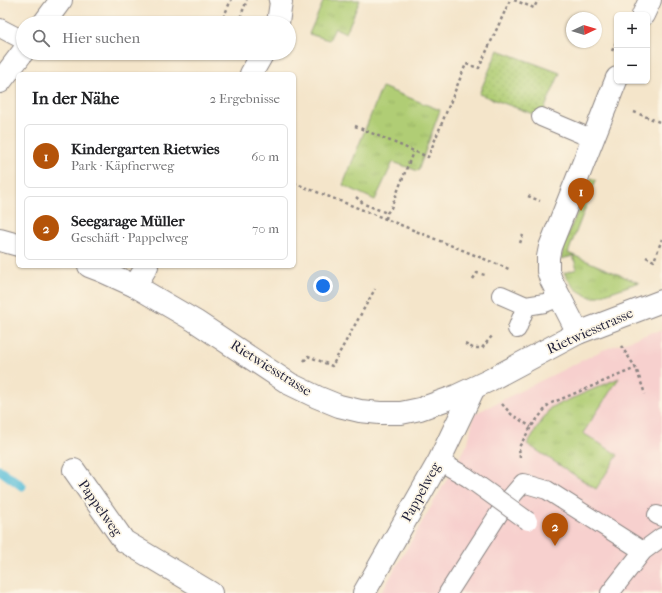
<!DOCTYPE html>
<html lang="de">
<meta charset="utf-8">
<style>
:root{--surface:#fff;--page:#f2f2f2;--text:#202124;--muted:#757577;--line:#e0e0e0;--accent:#b45309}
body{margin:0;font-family:"IM FELL French Canon",serif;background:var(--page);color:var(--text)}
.controls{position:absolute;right:12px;top:12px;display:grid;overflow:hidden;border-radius:6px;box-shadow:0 1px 3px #0004}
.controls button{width:36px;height:36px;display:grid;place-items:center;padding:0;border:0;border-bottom:1px solid var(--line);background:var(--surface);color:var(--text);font:20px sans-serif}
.compass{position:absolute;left:566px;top:12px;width:36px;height:36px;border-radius:50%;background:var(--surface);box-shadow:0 1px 3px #0004;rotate:86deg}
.you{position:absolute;left:323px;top:286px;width:14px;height:14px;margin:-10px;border:3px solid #fff;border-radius:50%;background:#1a73e8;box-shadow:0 0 0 6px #1a73e833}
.badge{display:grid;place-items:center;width:26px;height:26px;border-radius:50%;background:var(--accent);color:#fff;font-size:13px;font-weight:700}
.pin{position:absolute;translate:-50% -33px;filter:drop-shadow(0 1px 2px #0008)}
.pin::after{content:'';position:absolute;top:21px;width:14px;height:12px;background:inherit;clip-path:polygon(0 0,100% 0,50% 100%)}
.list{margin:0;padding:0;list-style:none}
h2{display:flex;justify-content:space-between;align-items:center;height:52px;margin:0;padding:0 16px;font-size:17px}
h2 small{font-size:13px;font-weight:400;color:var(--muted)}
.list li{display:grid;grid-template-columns:26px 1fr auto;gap:12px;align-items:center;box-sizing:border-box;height:64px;margin:0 8px 8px;padding:0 8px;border:1px solid var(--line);border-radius:6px}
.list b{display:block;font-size:15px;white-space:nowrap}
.list p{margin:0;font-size:13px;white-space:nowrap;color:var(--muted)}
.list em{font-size:13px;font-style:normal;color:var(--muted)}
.icon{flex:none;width:22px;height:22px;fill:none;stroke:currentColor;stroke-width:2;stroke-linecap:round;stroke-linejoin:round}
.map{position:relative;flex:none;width:662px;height:593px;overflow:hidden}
.search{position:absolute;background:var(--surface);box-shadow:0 1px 3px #0004;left:16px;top:16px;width:280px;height:44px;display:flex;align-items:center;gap:10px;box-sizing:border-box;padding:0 14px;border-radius:22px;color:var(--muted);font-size:15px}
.panel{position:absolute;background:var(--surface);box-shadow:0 1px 3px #0004;left:16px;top:72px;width:280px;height:196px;border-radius:6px}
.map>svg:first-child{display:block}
</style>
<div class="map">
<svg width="662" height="593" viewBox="0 0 662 593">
<defs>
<pattern id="grass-dots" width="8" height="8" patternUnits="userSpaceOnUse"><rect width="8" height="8" fill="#b0cd74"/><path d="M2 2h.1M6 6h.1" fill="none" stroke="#97b065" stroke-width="1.8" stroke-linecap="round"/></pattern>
<pattern id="park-tufts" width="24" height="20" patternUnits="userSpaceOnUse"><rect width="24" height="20" fill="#b0cd74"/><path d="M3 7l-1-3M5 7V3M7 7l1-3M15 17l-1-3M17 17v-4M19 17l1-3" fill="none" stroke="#97b065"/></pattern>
</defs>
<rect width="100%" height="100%" fill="#fcf5e5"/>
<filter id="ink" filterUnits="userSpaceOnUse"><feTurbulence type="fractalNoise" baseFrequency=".025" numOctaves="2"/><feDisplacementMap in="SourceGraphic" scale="8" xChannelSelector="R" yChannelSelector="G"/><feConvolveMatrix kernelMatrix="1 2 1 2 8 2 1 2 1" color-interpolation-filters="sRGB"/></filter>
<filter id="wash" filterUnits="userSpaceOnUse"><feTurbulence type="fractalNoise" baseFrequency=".012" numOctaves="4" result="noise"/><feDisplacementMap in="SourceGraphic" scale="16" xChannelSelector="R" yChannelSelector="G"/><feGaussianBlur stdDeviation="0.9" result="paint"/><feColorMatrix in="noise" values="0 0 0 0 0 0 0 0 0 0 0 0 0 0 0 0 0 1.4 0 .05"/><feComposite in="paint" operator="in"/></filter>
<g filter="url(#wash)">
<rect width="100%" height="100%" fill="#f4e5ca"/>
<!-- built -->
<path fill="#f7d0ce" d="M662 331V588L659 593H381L468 443 474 414 603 350 653 332Z"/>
<!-- grass -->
<path fill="url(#grass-dots)" stroke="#697858" d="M498 50 560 73 541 117 479 94Z"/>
<!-- park -->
<g fill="url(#park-tufts)" stroke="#697858">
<path d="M324 0H360L346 33 335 28 329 40 309 34Z"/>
<path d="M382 87 440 110 418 171 393 162 375 200 343 185Z"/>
<path d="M591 178 596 180 568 253 639 283H637L593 298C578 292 573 288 564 273L577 269 573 256 561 259 565 242Z"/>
<path d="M619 378 583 433 618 455 596 489 527 444 550 408Z"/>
</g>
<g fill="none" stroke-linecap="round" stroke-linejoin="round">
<!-- stream -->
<path stroke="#5bbfd9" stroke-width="9" d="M0 470 22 486"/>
</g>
</g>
<g filter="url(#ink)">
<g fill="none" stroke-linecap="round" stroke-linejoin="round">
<!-- lane casing -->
<g stroke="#8b8482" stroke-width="20">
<g id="lane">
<path d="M0 28 23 40"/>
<path d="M541 117 593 139"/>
<path d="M501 295 526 306 545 303 560 297"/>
<path d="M517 329 526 306"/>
<path d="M439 461 467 477"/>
<path d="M657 515 662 517"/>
<path d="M448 593 505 504 523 483 547 490 643 551"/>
<path d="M610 593 643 551 662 537"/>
</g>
</g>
<!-- street casing -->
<g stroke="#8b8482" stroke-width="24">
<g id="street">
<path d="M643 15 650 0"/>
<path d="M44 23 61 0"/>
<path d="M278 23 281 2 280 0"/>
<path d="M251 74 263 53"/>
<path d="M0 82 23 52"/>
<path d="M135 286 147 266"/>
<path d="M578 333 570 317 551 280 548 271V257L550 247 564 212 617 78"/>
<path d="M74 470 124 541 211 593"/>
<path d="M364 593 439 461 474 388"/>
</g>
</g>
<!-- secondary casing -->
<g stroke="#8b8482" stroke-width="24">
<g id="secondary">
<path d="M0 240 18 245"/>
<path d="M89 266 102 271 135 286 195 321 290 384 317 397 339 406 360 411 380 413H401L420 409 456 396 488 381 578 333 662 301"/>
</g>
</g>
<!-- path -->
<g stroke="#8b8482" stroke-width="2.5" stroke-dasharray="3 3" stroke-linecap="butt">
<path d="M514 0 534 8 538 0"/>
<path d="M221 23 231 0"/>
<path d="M238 23 247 0"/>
<path d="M612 51 617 40"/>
<path d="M634 112 662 123"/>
<path d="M355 126 428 157 466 64 479 68 510 0"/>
<path d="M294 183 386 219 509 269"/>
<path d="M528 196 540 201"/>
<path d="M356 197 364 204 387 213"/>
<path d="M386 219 387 213 391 208 413 152"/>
<path d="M520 243 523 235"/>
<path d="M646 257 654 261 662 239"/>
<path d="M473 279 477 273 485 275"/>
<path d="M465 344 473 348H482L492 336"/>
<path d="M621 346 636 368 645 394"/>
<path d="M304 361 308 356 332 366 375 289"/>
<path d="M502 404 511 414 531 427"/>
<path d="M520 458 519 447 531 427 549 404 636 368"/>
</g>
<!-- lane -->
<use href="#lane" stroke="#fff" stroke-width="18"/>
<!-- street -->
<use href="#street" stroke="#fff" stroke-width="22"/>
<!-- secondary -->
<use href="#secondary" stroke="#fff" stroke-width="22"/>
<!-- lane-bridge casing -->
<g stroke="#8b8482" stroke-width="20" stroke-linecap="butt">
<path id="lane-bridge" d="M467 477 528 521"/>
</g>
<!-- lane-bridge -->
<use href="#lane-bridge" stroke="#fff" stroke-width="18"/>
</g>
</g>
<g text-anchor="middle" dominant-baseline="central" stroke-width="3.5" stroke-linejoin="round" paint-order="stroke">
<!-- street labels -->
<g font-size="14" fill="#22223b" stroke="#fcf5e5">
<text transform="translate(590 331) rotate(-24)">Rietwiesstrasse</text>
<text transform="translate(271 368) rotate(32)">Rietwiesstrasse</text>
<text transform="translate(421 492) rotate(-61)">Pappelweg</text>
<text transform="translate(100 508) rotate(55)">Pappelweg</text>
</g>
</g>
</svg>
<div class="controls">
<button>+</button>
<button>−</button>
</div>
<svg class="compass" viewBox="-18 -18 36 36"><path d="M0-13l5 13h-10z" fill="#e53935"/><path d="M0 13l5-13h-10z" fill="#757577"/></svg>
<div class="you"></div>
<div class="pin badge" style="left:581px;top:211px">1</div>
<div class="pin badge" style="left:555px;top:546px">2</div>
<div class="search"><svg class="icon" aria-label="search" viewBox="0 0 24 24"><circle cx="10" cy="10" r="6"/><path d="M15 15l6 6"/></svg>Hier suchen</div>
<section class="panel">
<h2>In der Nähe<small>2 Ergebnisse</small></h2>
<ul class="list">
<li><span class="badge">1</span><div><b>Kindergarten Rietwies</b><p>Park · Käpfnerweg</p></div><em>60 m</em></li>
<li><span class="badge">2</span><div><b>Seegarage Müller</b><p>Geschäft · Pappelweg</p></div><em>70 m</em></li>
</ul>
</section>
</div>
